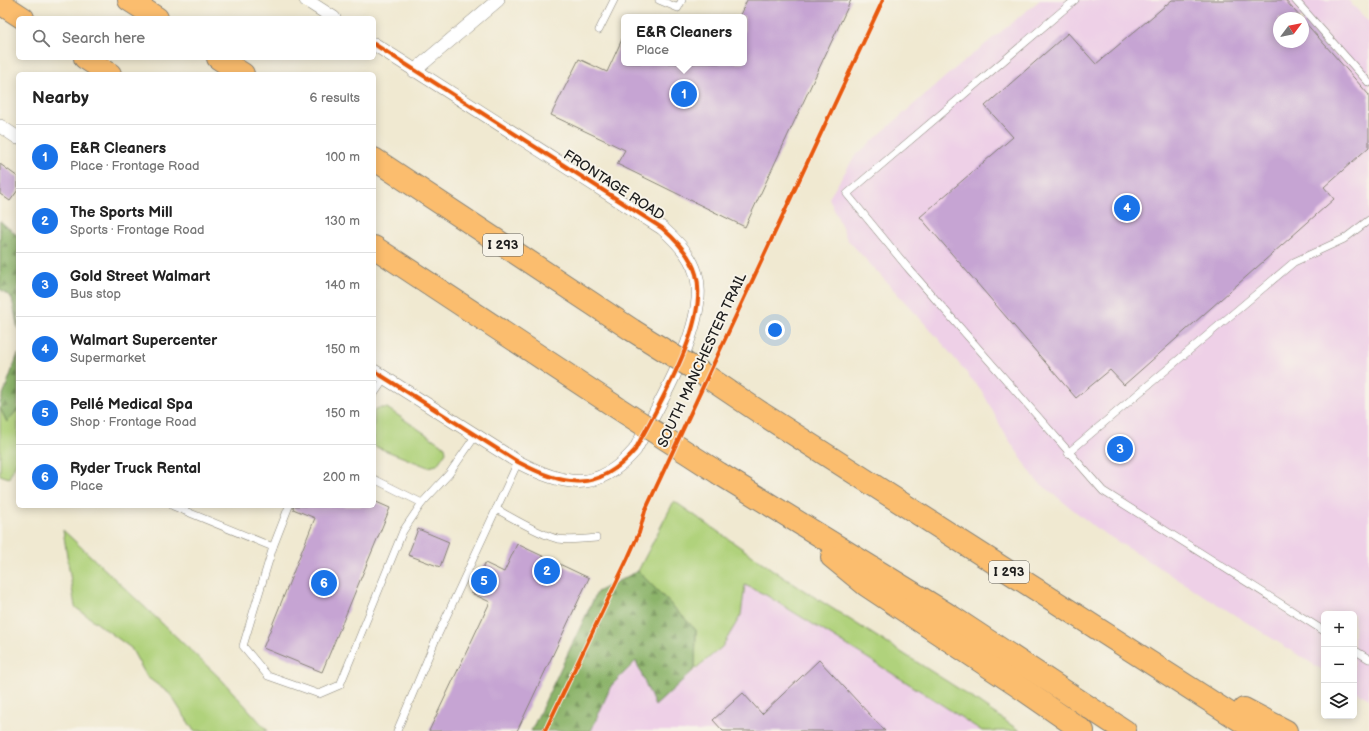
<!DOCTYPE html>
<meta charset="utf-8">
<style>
:root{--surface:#fff;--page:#f6f6f6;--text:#222;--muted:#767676;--line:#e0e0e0;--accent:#1a73e8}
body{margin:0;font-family:"Balsamiq Sans",sans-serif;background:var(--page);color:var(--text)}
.controls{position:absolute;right:12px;bottom:12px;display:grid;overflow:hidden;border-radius:6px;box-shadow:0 2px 10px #0003}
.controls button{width:36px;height:36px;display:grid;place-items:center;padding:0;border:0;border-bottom:1px solid var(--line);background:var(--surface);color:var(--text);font:20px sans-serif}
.compass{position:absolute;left:1273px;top:12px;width:36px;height:36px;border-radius:50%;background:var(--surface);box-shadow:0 2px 10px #0003;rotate:58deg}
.you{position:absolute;left:775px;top:330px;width:14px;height:14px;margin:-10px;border:3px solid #fff;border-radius:50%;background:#1a73e8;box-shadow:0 0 0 6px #1a73e833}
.badge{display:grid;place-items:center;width:26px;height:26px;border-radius:50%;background:var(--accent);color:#fff;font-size:13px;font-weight:700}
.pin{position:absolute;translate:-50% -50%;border:2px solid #fff;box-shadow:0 1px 4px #0006}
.popup{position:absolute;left:621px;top:14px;width:126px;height:52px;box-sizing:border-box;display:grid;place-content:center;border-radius:6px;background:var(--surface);filter:drop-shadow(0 1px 3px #0005);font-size:13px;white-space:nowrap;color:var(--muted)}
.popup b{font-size:15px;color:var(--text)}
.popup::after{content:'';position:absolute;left:50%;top:100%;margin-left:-8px;border:8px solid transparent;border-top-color:var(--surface)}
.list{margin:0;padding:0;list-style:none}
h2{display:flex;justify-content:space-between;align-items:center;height:52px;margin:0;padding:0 16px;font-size:17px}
h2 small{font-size:13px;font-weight:400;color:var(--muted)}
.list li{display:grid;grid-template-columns:26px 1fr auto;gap:12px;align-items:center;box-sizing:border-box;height:64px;padding:0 16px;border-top:1px solid var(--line)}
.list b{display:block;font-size:15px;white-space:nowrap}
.list p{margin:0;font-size:13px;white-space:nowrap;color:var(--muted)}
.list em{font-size:13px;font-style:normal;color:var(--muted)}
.icon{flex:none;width:22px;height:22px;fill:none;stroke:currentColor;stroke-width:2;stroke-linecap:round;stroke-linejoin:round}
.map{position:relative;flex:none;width:1369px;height:731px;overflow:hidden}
.search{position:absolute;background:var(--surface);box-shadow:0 2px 10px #0003;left:16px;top:16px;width:360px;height:44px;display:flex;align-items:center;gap:10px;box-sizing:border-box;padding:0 14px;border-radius:6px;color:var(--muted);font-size:15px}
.panel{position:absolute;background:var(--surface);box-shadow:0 2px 10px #0003;left:16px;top:72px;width:360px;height:436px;border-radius:6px}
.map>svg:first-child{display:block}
</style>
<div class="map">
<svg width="1369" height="731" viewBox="0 0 1369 731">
<defs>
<pattern id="forest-firs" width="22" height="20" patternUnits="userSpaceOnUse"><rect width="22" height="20" fill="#8cb46b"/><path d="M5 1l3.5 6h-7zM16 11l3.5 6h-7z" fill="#729257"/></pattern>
</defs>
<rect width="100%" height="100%" fill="#f7f3e8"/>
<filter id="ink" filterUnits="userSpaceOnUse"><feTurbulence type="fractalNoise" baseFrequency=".025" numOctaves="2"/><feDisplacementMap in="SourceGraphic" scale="8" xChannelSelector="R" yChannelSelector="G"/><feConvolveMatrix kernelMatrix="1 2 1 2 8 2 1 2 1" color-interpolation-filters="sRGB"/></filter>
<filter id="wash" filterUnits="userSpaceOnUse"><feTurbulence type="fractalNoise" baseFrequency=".012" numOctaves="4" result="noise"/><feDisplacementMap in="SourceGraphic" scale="16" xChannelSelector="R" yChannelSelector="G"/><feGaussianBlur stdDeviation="0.9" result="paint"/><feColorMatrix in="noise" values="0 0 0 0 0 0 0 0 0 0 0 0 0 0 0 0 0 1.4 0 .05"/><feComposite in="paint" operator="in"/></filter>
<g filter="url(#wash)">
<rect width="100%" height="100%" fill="#f0e9d1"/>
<!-- built -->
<g fill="#eed0e7" fill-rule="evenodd">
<path d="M1040 0H1348L1369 22V699L1354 690V614H1324V671L1096 528 1036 480 1005 434 983 393 937 337 847 239 829 198 855 156 952 71ZM1279 18H1303V42H1279Z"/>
<path d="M745 585 766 595 930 697 982 731H591L611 686 637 661 655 705 722 647 741 615Z"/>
</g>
<!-- green -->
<g fill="#b0d27b" stroke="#66774c">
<path d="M0 408 7 422 18 409V459L9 478 0 475Z"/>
<path d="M379 408H387L445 447 446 452 437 465 428 467 374 446V410Z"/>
<path d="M674 501 783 577 959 689 1020 731H982L930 697 766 595 745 585 741 615 722 647 695 669 696 630 638 571Z"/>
<path d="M63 530 221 679 268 731H194L170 694 147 677 131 648 75 607Z"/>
</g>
<!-- forest -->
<g fill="url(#forest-firs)" stroke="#546844">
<path d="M0 221 18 236V329L12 298 0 289Z"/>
<path d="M18 354V409L7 422 0 408V403Z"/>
<path d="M638 571 696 630 695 669 655 706 636 661 611 686 591 731H531L597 592Z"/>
</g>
<g id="blocks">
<!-- building -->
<g fill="#c6a4d3">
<path d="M747 0H851L745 227 617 164 625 150 551 115 579 59 607 72 624 35V63H744V17H739Z"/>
<path d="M1172 0H1285L1301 18H1279V42H1303V20L1369 95V147L1324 187 1334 199 1124 385 1110 370 1076 398 920 217 1013 137 985 106 1068 33 1096 64Z"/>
<path d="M0 164 18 177V190L10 201 0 194Z"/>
<path d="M374 501 390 508 322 672 263 648 315 518 293 509 294 506H374Z"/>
<path d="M418 529 449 542 440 567 408 555Z"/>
<path d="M517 544 589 578 517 731H429L490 602 471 593 485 563 504 572Z"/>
<path d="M819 660 885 731H723L713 720 743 693 762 714Z"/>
</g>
</g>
</g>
<g filter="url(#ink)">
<use href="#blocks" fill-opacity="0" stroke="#868276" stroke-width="1"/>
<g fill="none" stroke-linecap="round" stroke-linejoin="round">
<!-- lane casing -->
<g stroke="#868276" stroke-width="8">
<g id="lane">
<path d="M659 0 678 8 682 0"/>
<path d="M1075 0 847 194 908 268 1103 491 1324 631"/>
<path d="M1295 0 1369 83"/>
<path d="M599 30 614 0"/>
<path d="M374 394 385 378"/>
<path d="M1068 453 1294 262 1344 239 1369 220"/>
<path d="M374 479 422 503 449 474 476 435"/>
<path d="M173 506 273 547"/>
<path d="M289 506 273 547 243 646 268 676 319 694 340 685 403 531 422 503"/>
<path d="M496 509C513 518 540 535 558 539 571 541 584 539 596 538"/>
<path d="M1354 650 1369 659"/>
<path d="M397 731 435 641 518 462"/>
</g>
</g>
<!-- street casing -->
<g stroke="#868276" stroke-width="14">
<g id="street">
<path d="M306 0 334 18"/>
<path d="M374 44 662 228C676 240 691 256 696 274 710 322 657 408 635 450 597 494 564 486 518 462L374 371"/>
<path d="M414 71 498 0"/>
<path d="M0 126 18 138"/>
</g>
</g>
<!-- highway casing -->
<g stroke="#868276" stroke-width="24">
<g id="highway">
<path d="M129 0 157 18"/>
<path d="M0 3 23 18"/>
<path d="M85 58 110 74"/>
<path d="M218 58 243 74"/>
<path d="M374 159 632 330"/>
<path d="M374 247 613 405"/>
<path d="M761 413 1257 731"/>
<path d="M720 474 952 617 1125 731"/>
<path d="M832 557 866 585 1015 684 1083 731"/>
<path d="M1244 709 1286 731"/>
</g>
</g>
<!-- lane -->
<use href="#lane" stroke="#fff" stroke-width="7"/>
<!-- street -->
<use href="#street" stroke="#fff" stroke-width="13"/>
<!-- highway -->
<use href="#highway" stroke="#fbbd6e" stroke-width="22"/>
<!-- highway-bridge casing -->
<g stroke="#868276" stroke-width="24" stroke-linecap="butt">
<g id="highway-bridge">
<path d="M632 330 709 378 761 413"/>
<path d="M613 405 720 474"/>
</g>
</g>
<!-- highway-bridge -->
<use href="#highway-bridge" stroke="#fbbd6e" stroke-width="22"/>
<!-- cycleway casing -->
<g stroke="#f7f3e8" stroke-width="6">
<g id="cycleway">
<path d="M374 44 662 228C676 240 691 256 696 274 710 322 657 408 635 450 597 494 564 486 518 462L374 371"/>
<path d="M545 731 627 560 639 533 645 511 883 0"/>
</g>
</g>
<!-- cycleway -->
<use href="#cycleway" stroke="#e8590c" stroke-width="4"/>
</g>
</g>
<g text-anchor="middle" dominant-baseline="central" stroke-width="4" stroke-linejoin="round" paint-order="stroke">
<!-- shield labels -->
<g fill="#f7f3e8" stroke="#5e5c59" stroke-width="1">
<rect x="483" y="234" width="40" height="22" rx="3"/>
<rect x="989" y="561" width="40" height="22" rx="3"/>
</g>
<g font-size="13" font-weight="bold" fill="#1c1c1c">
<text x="503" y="245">I 293</text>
<text x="1009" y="572">I 293</text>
</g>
<!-- street labels -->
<g font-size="14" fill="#1c1c1c" stroke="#f7f3e8">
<text transform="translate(614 185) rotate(33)">FRONTAGE ROAD</text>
<text transform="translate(702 360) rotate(-65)">SOUTH MANCHESTER TRAIL</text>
</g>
</g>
</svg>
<div class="controls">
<button>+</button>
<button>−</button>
<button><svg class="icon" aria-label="layers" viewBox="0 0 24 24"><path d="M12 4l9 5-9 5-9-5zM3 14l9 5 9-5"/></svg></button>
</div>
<svg class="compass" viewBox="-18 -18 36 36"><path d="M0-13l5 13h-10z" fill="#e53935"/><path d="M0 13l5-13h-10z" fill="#767676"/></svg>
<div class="you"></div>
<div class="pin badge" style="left:684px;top:94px">1</div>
<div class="popup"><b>E&amp;R Cleaners</b>Place</div>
<div class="pin badge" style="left:547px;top:571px">2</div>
<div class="pin badge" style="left:1120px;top:449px">3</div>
<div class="pin badge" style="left:1127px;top:208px">4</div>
<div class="pin badge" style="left:484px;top:581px">5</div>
<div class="pin badge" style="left:324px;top:583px">6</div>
<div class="search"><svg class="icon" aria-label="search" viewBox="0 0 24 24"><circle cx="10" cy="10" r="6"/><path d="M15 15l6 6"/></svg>Search here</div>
<section class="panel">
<h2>Nearby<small>6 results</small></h2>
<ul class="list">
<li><span class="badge">1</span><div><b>E&amp;R Cleaners</b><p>Place · Frontage Road</p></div><em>100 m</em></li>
<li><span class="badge">2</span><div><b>The Sports Mill</b><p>Sports · Frontage Road</p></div><em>130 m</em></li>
<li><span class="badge">3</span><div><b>Gold Street Walmart</b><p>Bus stop</p></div><em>140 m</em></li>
<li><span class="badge">4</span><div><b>Walmart Supercenter</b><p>Supermarket</p></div><em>150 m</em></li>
<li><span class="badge">5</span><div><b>Pellé Medical Spa</b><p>Shop · Frontage Road</p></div><em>150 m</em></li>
<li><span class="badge">6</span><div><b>Ryder Truck Rental</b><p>Place</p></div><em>200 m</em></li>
</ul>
</section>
</div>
